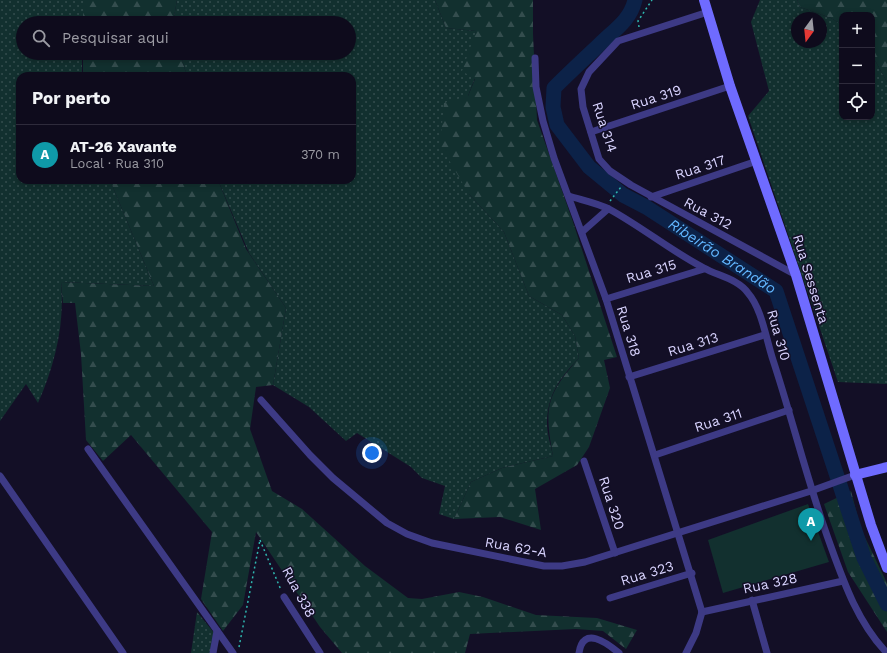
<!DOCTYPE html>
<html lang="pt">
<meta charset="utf-8">
<style>
:root{--surface:#0e0b1c;--page:#1c1929;--text:#f1f3f6;--muted:#9b9ba3;--line:#2e2b3b;--accent:#0b8043}
body{margin:0;font-family:"Work Sans",sans-serif;background:var(--page);color:var(--text)}
.controls{position:absolute;right:12px;top:12px;display:grid;overflow:hidden;border-radius:8px;box-shadow:0 2px 6px #0003}
.controls button{width:36px;height:36px;display:grid;place-items:center;padding:0;border:0;border-bottom:1px solid var(--line);background:var(--surface);color:var(--text);font:20px sans-serif}
.compass{position:absolute;left:791px;top:12px;width:36px;height:36px;border-radius:50%;background:var(--surface);box-shadow:0 2px 6px #0003;rotate:195deg}
.you{position:absolute;left:372px;top:453px;width:14px;height:14px;margin:-10px;border:3px solid #fff;border-radius:50%;background:#1a73e8;box-shadow:0 0 0 6px #1a73e833}
.badge{display:grid;place-items:center;width:26px;height:26px;border-radius:50%;background:var(--accent);color:#fff;font-size:13px;font-weight:700}
.pin{position:absolute;translate:-50% -33px;filter:drop-shadow(0 1px 2px #0008)}
.pin::after{content:'';position:absolute;top:21px;width:14px;height:12px;background:inherit;clip-path:polygon(0 0,100% 0,50% 100%)}
.list{margin:0;padding:0;list-style:none}
h2{display:flex;justify-content:space-between;align-items:center;height:52px;margin:0;padding:0 16px;font-size:17px}
h2 small{font-size:13px;font-weight:400;color:var(--muted)}
.list li{display:grid;grid-template-columns:26px 1fr auto;gap:12px;align-items:center;box-sizing:border-box;height:60px;padding:0 16px;border-top:1px solid var(--line)}
.list b{display:block;font-size:15px;white-space:nowrap}
.list p{margin:0;font-size:13px;white-space:nowrap;color:var(--muted)}
.list em{font-size:13px;font-style:normal;color:var(--muted)}
.icon{flex:none;width:22px;height:22px;fill:none;stroke:currentColor;stroke-width:2;stroke-linecap:round;stroke-linejoin:round}
.map{position:relative;flex:none;width:887px;height:653px;overflow:hidden}
.search{position:absolute;background:var(--surface);box-shadow:0 2px 6px #0003;left:16px;top:16px;width:340px;height:44px;display:flex;align-items:center;gap:10px;box-sizing:border-box;padding:0 14px;border-radius:22px;color:var(--muted);font-size:15px}
.panel{position:absolute;background:var(--surface);box-shadow:0 2px 6px #0003;left:16px;top:72px;width:340px;height:112px;border-radius:12px}
.map>svg:first-child{display:block}
</style>
<div class="map">
<svg width="887" height="653" viewBox="0 0 887 653">
<defs>
<pattern id="grass-dots" width="8" height="8" patternUnits="userSpaceOnUse"><rect width="8" height="8" fill="#12302f"/><path d="M2 2h.1M6 6h.1" fill="none" stroke="#344d4e" stroke-width="1.8" stroke-linecap="round"/></pattern>
<pattern id="forest-firs" width="22" height="20" patternUnits="userSpaceOnUse"><rect width="22" height="20" fill="#12302f"/><path d="M5 1l3.5 6h-7zM16 11l3.5 6h-7z" fill="#344d4e"/></pattern>
</defs>
<rect width="100%" height="100%" fill="#130f26"/>
<!-- grass -->
<g fill="url(#grass-dots)" fill-rule="evenodd">
<path d="M0 0H83V23H23V53H82V76H20V180H110L154 286 61 282C65 324 55 365 38 403L26 384 0 421Z"/>
<path d="M177 0H435L446 28 476 31 474 40 475 78 468 96 469 194 504 232 529 296 562 315 575 336 579 358C560 378 548 393 547 423 547 433 551 446 553 456L502 468 471 482 454 519 439 514 445 486 422 478 411 467 357 433 346 441 309 407 273 385 286 308 249 253 218 180H352V76H187L180 53H349V23H173Z"/>
<path d="M760 0H797L800 7 831 18 842 25V117H872V55L887 82V384L838 382 748 116 769 91 751 22ZM797 18H821V42H797Z"/>
<path d="M197 612 215 634 211 653H191Z"/>
</g>
<!-- forest -->
<g fill="url(#forest-firs)">
<path d="M83 0H177L173 23H83Z"/>
<path d="M435 0H533V34L537 120 572 219 617 357 604 360 610 388 589 447 577 465 535 489 541 530 500 517 454 519 471 482 502 468 553 456C544 408 546 395 579 358L575 336 562 315 529 296 504 232 469 194 440 145 444 103 468 96 475 79 462 71 476 31 446 28Z"/>
<path d="M797 0H887V82L872 55V15H842V25L831 18 800 7Z"/>
<path d="M83 53H180L187 76H83Z"/>
<path d="M110 180H218L246 249 286 308 273 385 256 387 250 429 272 491 302 509 365 566 408 598 422 599 459 592 483 597 536 615 597 618 637 630 626 649 603 631 576 629 470 634 465 653H342L320 627 256 532 243 605 223 631 201 599 212 532 131 435 103 461 86 440 81 354 75 303H63L61 282 154 286Z"/>
<path d="M851 491 861 529 887 583V632L848 572 824 504Z"/>
</g>
<!-- park -->
<path fill="#12302f" d="M808 504 829 562 723 593 708 540Z"/>
<g fill="none" stroke-linecap="round" stroke-linejoin="round">
<!-- river -->
<path stroke="#0c2248" stroke-width="15" id="s1" d="M635 0C630 21 614 30 599 45 584 59 569 73 554 88L553 107 557 125 589 167 623 195 646 207 776 291 864 558 887 604"/>
<!-- path -->
<g stroke="#2fb8b0" stroke-width="1.5" stroke-dasharray="2 3" stroke-linecap="butt">
<path d="M639 27 638 21 652 0"/>
<path d="M610 201 621 187"/>
<path d="M260 540 281 590"/>
<path d="M239 647 260 540"/>
</g>
<!-- street -->
<g stroke="#3d3a85" stroke-width="7">
<path d="M708 12 618 41 589 72 581 89 583 107 599 159 610 171 631 185 796 275"/>
<path d="M535 58 536 87 543 121 554 158 606 299 702 612"/>
<path d="M591 132 730 86"/>
<path d="M569 196C582 200 597 203 609 209 642 227 671 251 704 268 718 276 738 279 748 293 762 309 766 339 773 360 793 421 808 484 830 544 844 583 858 623 887 653"/>
<path d="M651 197 757 161"/>
<path d="M582 232 608 209"/>
<path d="M606 299 704 269"/>
<path d="M629 377 764 335"/>
<path d="M261 400 310 455 333 478 387 523 407 534 432 543 544 566H562L585 562 811 491 855 475"/>
<path d="M88 449 233 653"/>
<path d="M655 455 789 410"/>
<path d="M584 461 615 553"/>
<path d="M0 476 123 653"/>
<path d="M284 597 320 653"/>
<path d="M610 598 692 573"/>
<path d="M752 600 767 653"/>
<path d="M702 612 843 581"/>
<path d="M213 653 217 631"/>
<path d="M579 653C583 625 607 643 619 653"/>
<path d="M686 653 696 633 702 612"/>
</g>
<!-- secondary -->
<g stroke="#6f6bff" stroke-width="10">
<path d="M704 0 730 86 796 275 871 525 887 568"/>
<path d="M855 475 887 467"/>
</g>
</g>
<g text-anchor="middle" dominant-baseline="central" stroke-width="3" stroke-linejoin="round" paint-order="stroke">
<!-- street labels -->
<g font-size="14" fill="#d9d4ff" stroke="#130f26">
<text transform="translate(656 97) rotate(-18)">Rua 319</text>
<text transform="translate(605 127) rotate(72)">Rua 314</text>
<text transform="translate(700 167) rotate(-18)">Rua 317</text>
<text transform="translate(708 213) rotate(28)">Rua 312</text>
<text transform="translate(651 271) rotate(-17)">Rua 315</text>
<text transform="translate(811 279) rotate(73)">Rua Sessenta</text>
<text transform="translate(629 331) rotate(73)">Rua 318</text>
<text transform="translate(779 335) rotate(74)">Rua 310</text>
<text transform="translate(693 344) rotate(-17)">Rua 313</text>
<text transform="translate(718 420) rotate(-18)">Rua 311</text>
<text transform="translate(612 503) rotate(72)">Rua 320</text>
<text transform="translate(516 547) rotate(10)">Rua 62-A</text>
<text transform="translate(647 573) rotate(-17)">Rua 323</text>
<text transform="translate(770 583) rotate(-12)">Rua 328</text>
<text transform="translate(299 592) rotate(62)">Rua 338</text>
</g>
<!-- water labels -->
<g font-size="15" font-style="italic" fill="#62b6ff" stroke="#130f26">
<text stroke="none"><textPath href="#s1" startOffset="372">Ribeirão Brandão</textPath></text>
</g>
</g>
</svg>
<div class="controls">
<button>+</button>
<button>−</button>
<button><svg class="icon" aria-label="locate" viewBox="0 0 24 24"><circle cx="12" cy="12" r="6"/><path d="M12 2v4M12 18v4M2 12h4M18 12h4"/></svg></button>
</div>
<svg class="compass" viewBox="-18 -18 36 36"><path d="M0-13l5 13h-10z" fill="#e53935"/><path d="M0 13l5-13h-10z" fill="#9b9ba3"/></svg>
<div class="you"></div>
<div class="pin badge" style="left:811px;top:541px;background:#0f9aa8">A</div>
<div class="search"><svg class="icon" aria-label="search" viewBox="0 0 24 24"><circle cx="10" cy="10" r="6"/><path d="M15 15l6 6"/></svg>Pesquisar aqui</div>
<section class="panel">
<h2>Por perto<small></small></h2>
<ul class="list">
<li><span class="badge" style="background:#0f9aa8">A</span><div><b>AT-26 Xavante</b><p>Local · Rua 310</p></div><em>370 m</em></li>
</ul>
</section>
</div>
